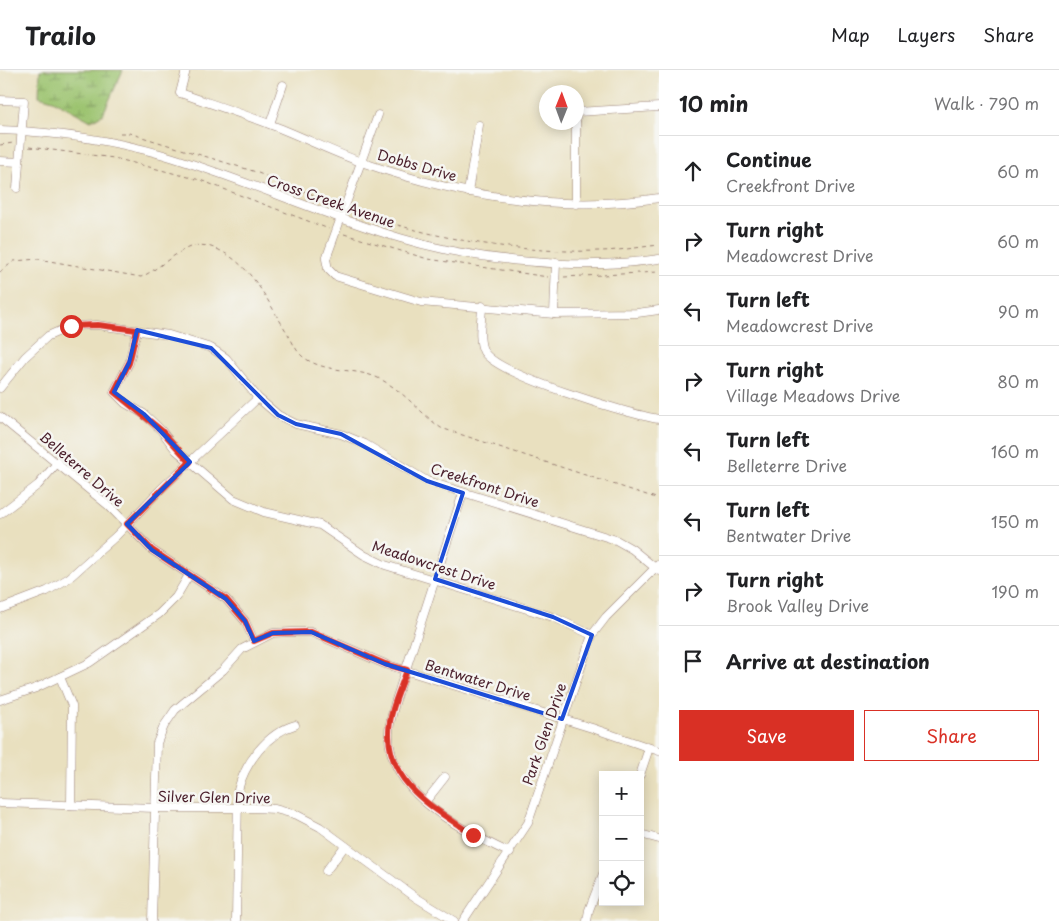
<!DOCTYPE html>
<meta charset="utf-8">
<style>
:root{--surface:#fff;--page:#f6f6f6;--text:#202124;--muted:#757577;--line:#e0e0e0;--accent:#d93025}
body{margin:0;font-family:"Playpen Sans",sans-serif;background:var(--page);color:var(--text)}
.controls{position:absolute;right:15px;bottom:15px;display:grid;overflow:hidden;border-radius:0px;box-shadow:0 2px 12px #0003}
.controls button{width:45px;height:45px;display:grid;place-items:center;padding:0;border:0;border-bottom:1px solid var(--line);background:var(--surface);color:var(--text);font:25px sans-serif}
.compass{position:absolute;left:539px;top:15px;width:45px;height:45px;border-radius:50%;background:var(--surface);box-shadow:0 2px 12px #0003;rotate:1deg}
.stop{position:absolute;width:15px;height:15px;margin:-11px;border:4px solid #d93025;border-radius:50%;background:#fff}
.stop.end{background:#d93025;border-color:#fff;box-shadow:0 1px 5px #0008}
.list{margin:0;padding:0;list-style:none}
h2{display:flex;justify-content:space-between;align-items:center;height:65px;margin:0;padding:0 20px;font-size:21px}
h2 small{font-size:16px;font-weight:400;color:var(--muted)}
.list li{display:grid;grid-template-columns:32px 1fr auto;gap:15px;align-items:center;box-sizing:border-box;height:70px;padding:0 20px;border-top:1px solid var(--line)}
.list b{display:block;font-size:19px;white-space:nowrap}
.list p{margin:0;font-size:16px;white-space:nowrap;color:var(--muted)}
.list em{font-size:16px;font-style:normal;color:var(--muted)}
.actions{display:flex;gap:10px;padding:15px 20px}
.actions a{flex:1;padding:11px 0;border:1px solid var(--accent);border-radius:0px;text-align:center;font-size:18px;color:var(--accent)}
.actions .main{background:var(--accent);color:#fff}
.icon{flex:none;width:28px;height:28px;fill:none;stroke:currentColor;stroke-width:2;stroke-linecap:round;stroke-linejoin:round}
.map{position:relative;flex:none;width:659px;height:851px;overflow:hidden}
header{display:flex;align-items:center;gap:30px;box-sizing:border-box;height:70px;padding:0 25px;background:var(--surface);border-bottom:1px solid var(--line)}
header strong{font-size:24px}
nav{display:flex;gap:28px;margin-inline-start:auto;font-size:18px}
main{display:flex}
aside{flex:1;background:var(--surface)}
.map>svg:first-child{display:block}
</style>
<header>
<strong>Trailo</strong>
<nav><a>Map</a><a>Layers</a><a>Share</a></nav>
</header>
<main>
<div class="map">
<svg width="659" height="851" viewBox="0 0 659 851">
<defs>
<pattern id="wetland-marsh" width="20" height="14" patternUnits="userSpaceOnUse" patternTransform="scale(1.25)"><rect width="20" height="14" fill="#9bc36e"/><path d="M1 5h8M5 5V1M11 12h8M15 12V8" fill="none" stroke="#809e5b"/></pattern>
</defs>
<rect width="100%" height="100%" fill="#f6f6f2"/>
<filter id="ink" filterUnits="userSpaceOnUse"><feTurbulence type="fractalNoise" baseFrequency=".02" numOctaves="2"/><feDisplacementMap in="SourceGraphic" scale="10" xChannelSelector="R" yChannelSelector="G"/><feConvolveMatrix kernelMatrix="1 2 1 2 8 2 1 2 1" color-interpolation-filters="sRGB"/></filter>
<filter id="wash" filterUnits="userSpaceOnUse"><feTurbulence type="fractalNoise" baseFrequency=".0096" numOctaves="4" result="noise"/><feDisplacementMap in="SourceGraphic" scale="20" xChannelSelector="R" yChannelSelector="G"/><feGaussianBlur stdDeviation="1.12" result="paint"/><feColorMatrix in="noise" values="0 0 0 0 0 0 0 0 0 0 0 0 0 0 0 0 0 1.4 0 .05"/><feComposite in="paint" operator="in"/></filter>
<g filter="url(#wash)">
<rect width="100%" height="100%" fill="#e9e0bf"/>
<!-- wetland -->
<path fill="url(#wetland-marsh)" stroke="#72714c" d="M40 0H123L103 44 91 51 53 30 39 26Z"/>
</g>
<g filter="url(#ink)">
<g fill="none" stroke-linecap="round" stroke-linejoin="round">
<!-- minor casing -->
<g stroke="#9a8075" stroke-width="9">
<g id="minor">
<path d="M186 0 180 23C209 33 240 43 269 54 301 66 332 82 364 93 459 126 559 143 659 128"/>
<path d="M0 30 24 31 17 118"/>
<path d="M378 45 326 189 328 199 335 206 421 232 554 244 637 243 659 240"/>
<path d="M576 51 577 42 659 37"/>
<path d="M270 54 283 15"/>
<path d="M0 60C54 62 112 70 164 85 244 109 320 144 400 168 476 191 580 201 659 189"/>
<path d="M0 91 18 92"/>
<path d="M468 122 479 55"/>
<path d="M576 134V52"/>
<path d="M482 236C482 249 477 269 484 282 500 306 628 344 659 349"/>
<path d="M554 244 556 192"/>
<path d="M137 260 129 293 114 322 125 333 144 344 161 360 176 380 233 429 264 442 320 455 364 485 385 495 553 547 592 565"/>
<path d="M0 318 25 287 48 266 71 256 97 255 169 265 211 278 226 288 258 328 278 345 296 354 341 364 365 374 427 411 616 470 632 479 659 501"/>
<path d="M0 347 109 436 152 480 226 529 245 551 254 571"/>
<path d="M463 423 395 633C393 642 389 653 389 663 387 723 463 761 510 783"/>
<path d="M0 444 38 415 58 392"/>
<path d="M0 539 47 521 69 508 116 466 160 420 258 328"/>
<path d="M60 607 72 636 71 735"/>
<path d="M0 630 36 618 89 593 159 544 176 527 189 505"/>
<path d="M640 705 649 678"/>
<path d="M426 731 445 707"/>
<path d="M0 733 155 738H254L275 739 297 745 320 757 415 827 454 851"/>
<path d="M640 764 659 769"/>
<path d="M326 801 345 776"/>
<path d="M152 851 157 673 164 656 175 640 223 600 242 579 273 563 291 562H311L385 594 592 658 659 681"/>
<path d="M236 851 238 720C245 693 267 663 295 655"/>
<path d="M463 851 528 753 592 565 606 547 658 495"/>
<path d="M587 851 589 840 603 804"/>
</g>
</g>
<!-- path -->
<g stroke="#9a8075" stroke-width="1" stroke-dasharray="4 4" stroke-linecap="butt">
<path d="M120 63H129L253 101 337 134"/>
<path d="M0 75 13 73"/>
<path d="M29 77 114 88 200 110 329 159"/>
<path d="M352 140C430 169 516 183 598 181 619 181 639 177 659 175"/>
<path d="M344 164 428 189 548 207"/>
<path d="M0 202 14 191 38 189 141 207C159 199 176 181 193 176 202 174 210 176 219 180 254 197 268 233 288 264 292 271 296 281 302 286 324 304 354 297 378 308 403 320 419 342 441 358L659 429"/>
<path d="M564 207 659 202"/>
</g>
<!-- minor -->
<use href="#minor" stroke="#fff" stroke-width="8"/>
</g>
</g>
<g fill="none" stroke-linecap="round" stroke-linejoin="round" filter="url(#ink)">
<!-- route -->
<path stroke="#d93025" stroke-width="6" d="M71 256 98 255 137 260 129 293 114 322 161 360 190 392 127 454 152 480 226 529 245 551 254 571 273 563 311 562 385 594 407 600C400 620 389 642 389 663 388 715 436 739 473 765"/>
</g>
<!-- marked area -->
<path fill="none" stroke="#1d4ed8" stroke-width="4" stroke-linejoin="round" d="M137 260 211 278 278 345 296 354 341 364 427 411 463 423 435 509 553 547 592 565 562 649 385 594 311 562 273 563 254 571 245 551 226 529 152 480 127 454 190 392 144 344 114 322 129 293Z"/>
<g text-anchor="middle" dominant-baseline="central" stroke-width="5" stroke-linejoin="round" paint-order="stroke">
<!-- street labels -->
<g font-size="14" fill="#4a1f2b" stroke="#f6f6f2">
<text transform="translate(417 95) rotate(16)">Dobbs Drive</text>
<text transform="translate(331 131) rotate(19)">Cross Creek Avenue</text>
<text transform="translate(82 399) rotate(41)">Belleterre Drive</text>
<text transform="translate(485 415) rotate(18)">Creekfront Drive</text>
<text transform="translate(434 495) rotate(18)">Meadowcrest Drive</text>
<text transform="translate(478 610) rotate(17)">Bentwater Drive</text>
<text transform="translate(544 664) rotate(-71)">Park Glen Drive</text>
<text transform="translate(214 727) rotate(1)">Silver Glen Drive</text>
</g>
</g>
</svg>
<div class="controls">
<button>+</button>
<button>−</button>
<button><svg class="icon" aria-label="locate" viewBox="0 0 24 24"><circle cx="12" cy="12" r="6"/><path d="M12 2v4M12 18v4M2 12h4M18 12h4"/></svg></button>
</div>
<svg class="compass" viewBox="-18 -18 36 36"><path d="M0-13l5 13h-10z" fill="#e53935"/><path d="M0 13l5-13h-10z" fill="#757577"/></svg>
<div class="stop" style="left:71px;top:256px"></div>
<div class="stop end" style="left:473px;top:765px"></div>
</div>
<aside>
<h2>10 min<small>Walk · 790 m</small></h2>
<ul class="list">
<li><svg class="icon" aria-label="ahead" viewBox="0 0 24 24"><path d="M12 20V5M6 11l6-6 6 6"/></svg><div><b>Continue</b><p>Creekfront Drive</p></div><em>60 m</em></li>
<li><svg class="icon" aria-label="right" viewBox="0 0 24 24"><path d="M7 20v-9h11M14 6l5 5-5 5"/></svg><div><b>Turn right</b><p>Meadowcrest Drive</p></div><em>60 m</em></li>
<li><svg class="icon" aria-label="left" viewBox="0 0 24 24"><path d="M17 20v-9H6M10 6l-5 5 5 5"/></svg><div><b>Turn left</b><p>Meadowcrest Drive</p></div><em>90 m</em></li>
<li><svg class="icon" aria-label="right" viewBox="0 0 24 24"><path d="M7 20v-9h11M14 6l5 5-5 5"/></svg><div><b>Turn right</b><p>Village Meadows Drive</p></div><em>80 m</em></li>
<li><svg class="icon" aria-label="left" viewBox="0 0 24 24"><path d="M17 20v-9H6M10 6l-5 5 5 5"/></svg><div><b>Turn left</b><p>Belleterre Drive</p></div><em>160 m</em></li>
<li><svg class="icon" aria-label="left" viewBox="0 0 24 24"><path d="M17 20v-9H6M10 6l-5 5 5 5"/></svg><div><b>Turn left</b><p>Bentwater Drive</p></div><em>150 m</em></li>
<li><svg class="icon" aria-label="right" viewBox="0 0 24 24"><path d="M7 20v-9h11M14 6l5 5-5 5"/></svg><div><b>Turn right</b><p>Brook Valley Drive</p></div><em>190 m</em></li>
<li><svg class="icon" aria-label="arrive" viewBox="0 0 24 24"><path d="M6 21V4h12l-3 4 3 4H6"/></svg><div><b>Arrive at destination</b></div></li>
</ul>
<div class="actions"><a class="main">Save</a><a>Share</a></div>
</aside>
</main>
